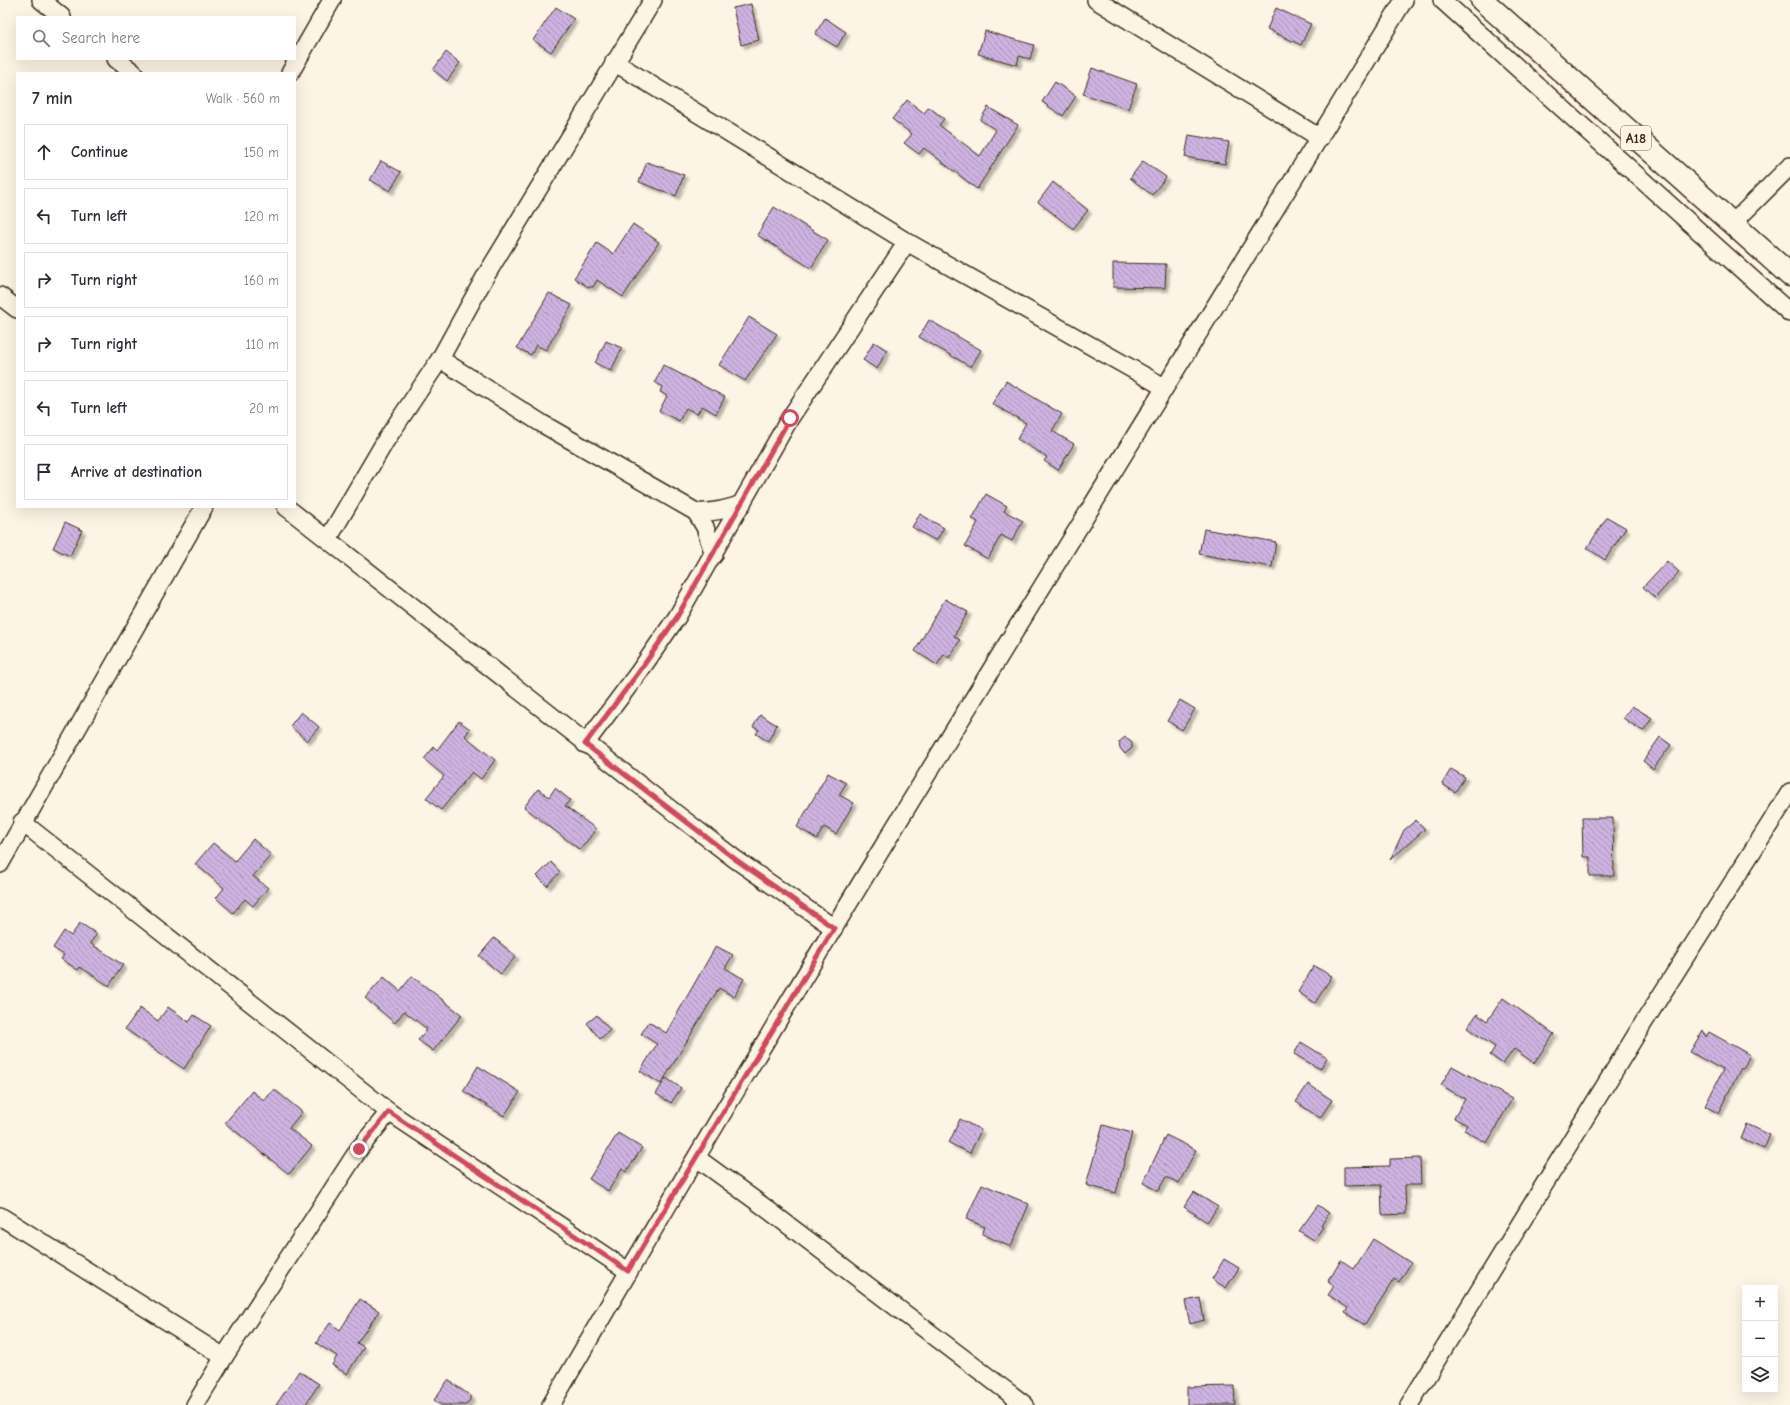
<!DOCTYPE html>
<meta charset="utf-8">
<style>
:root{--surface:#fff;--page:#f7f7f7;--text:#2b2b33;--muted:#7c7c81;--line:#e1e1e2}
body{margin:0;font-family:"Comic Neue",sans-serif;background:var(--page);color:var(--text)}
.controls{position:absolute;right:12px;bottom:12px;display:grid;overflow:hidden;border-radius:0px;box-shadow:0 4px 16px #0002}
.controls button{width:36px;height:36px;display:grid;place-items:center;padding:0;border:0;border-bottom:1px solid var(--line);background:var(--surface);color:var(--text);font:20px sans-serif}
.stop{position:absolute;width:12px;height:12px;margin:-9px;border:3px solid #d1495b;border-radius:50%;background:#fff}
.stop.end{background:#d1495b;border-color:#fff;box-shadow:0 1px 4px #0008}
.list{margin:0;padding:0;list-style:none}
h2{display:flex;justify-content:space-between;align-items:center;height:52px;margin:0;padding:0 16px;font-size:17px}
h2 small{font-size:13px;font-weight:400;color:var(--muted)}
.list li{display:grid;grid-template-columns:26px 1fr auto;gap:12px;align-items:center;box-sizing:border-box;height:56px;margin:0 8px 8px;padding:0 8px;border:1px solid var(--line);border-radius:0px}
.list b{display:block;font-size:15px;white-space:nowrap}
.list em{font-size:13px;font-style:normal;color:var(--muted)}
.icon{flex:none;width:22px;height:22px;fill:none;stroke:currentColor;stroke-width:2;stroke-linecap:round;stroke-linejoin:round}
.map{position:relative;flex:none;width:1790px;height:1405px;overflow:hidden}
.search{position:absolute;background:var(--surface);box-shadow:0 4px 16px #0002;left:16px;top:16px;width:280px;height:44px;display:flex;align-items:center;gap:10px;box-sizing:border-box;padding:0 14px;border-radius:0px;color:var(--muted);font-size:15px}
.panel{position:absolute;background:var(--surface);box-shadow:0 4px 16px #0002;left:16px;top:72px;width:280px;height:436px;border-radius:0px}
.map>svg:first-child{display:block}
</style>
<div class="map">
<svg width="1790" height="1405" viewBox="0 0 1790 1405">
<defs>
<pattern id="building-back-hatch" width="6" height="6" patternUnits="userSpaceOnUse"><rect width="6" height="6" fill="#ceb3e1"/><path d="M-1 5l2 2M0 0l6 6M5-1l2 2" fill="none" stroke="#a892b6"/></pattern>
<filter id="shadow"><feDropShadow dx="3.5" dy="3.5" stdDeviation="1" flood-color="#0004"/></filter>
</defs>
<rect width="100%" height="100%" fill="#fcf5e5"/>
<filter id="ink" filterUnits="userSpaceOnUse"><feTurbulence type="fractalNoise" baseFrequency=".025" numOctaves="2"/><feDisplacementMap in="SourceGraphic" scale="8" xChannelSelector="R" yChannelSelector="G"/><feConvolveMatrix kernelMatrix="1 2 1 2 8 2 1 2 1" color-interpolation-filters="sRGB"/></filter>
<g filter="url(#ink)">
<!-- building -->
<g fill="url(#building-back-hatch)" stroke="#3b2a1e" filter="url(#shadow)">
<path d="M751 4 759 40 741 45 733 8Z"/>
<path d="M556 7 574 19 551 52 533 40Z"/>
<path d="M1276 8 1311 24 1301 45 1267 29Z"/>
<path d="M825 18 846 32 837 47 815 34Z"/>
<path d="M985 31 1034 45 1030 59 1019 56 1017 65 978 54Z"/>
<path d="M446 52 460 63 447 81 433 70Z"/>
<path d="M1092 68 1137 84 1128 109 1083 94Z"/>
<path d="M1055 82 1076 96 1063 116 1042 102Z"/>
<path d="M907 100 924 113 929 107 944 119 939 125 980 156 996 130 980 120 988 107 1018 125 977 189 924 148 919 154 904 143 912 134 892 119Z"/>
<path d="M1189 135 1229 142 1225 164 1185 157Z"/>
<path d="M381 161 401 172 390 191 370 180Z"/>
<path d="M1143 161 1166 177 1152 195 1130 178Z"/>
<path d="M647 162 684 175 676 196 639 182Z"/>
<path d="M1053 182 1088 210 1073 229 1038 202Z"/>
<path d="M774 207 828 240 811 268 757 235Z"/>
<path d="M633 224 659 242 623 297 597 280 593 287H588L574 278 597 243 613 254Z"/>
<path d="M1113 263 1166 264 1165 288 1113 287Z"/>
<path d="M549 293 572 305 546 350 536 345 531 355 517 348Z"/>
<path d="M749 317 777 334 745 381 719 365Z"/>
<path d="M929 320 981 350 971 367 919 337Z"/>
<path d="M606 341 622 348 611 371 595 363Z"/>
<path d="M874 342 887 350 877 369 863 360Z"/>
<path d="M663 365 725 397 716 414 702 406 697 414 686 408 679 421 659 411 667 396 660 392 662 387 655 382Z"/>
<path d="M1006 381 1062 414 1052 431 1074 444 1058 470 1044 461 1047 457 1017 439 1026 423 992 404Z"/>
<path d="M986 494 1007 506 1004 511 1023 521 1012 541 1001 535 988 559 965 546 978 522 972 519Z"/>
<path d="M920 514 944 528 936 541 912 527Z"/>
<path d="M1607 517 1626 528 1605 560 1587 548Z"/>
<path d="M65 522 82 530 70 556 53 548Z"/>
<path d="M1204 529 1276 542 1272 567 1199 554Z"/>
<path d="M1667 561 1679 572 1655 598 1643 587Z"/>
<path d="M945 599 968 612 954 636 960 640 949 658 944 654 937 665 915 651Z"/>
<path d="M1180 700 1195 709 1182 730 1167 721Z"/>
<path d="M1632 706 1652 718 1643 731 1623 718Z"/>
<path d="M301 712 319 727 307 741 290 726Z"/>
<path d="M760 715 777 725 768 741 756 734 759 730 753 727Z"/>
<path d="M459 721 470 729 465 736 495 760 481 779 472 772 441 810 426 798 444 776 424 759 434 747 437 750Z"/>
<path d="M1125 737 1130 740 1132 744V748L1125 754 1120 748 1119 742Z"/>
<path d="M1660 737 1671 745 1653 769 1643 761Z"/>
<path d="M1451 769 1465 777 1455 792 1442 784Z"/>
<path d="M828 773 846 783 839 795 854 803 836 834 824 827 817 839 797 827Z"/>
<path d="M555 788 570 800 565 806 596 829 580 850 524 807 538 789 549 797Z"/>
<path d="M1582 818H1613L1614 876H1590V857H1583Z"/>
<path d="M1416 820 1425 829 1390 860 1404 830Z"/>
<path d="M253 839 271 855 253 876 268 888 253 906 245 899 233 913 216 898 224 888 195 864 213 843 235 861Z"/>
<path d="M551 862 560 872 547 886 537 876Z"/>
<path d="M80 923 97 934 90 943 123 965 109 986 80 967 78 970 61 959 64 955 53 948 64 931 71 936Z"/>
<path d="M494 938 516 956 501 974 479 956Z"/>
<path d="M716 946 733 955 725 968 744 979 734 997 719 988 661 1084 640 1071 657 1044 641 1034 649 1022 666 1033Z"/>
<path d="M1314 966 1332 976 1315 1003 1298 992Z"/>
<path d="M412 976 462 1015 433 1051 418 1040 427 1029 404 1011 395 1023 365 998 384 977 400 991Z"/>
<path d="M1503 998 1554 1034 1534 1063 1514 1049 1503 1064 1490 1055 1495 1047 1467 1028 1477 1014 1487 1021Z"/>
<path d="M168 1007 189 1022 194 1015 211 1026 184 1069 125 1029 140 1008 158 1021Z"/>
<path d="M597 1015 610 1030 600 1039 587 1023Z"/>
<path d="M1703 1030 1706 1037 1709 1032 1750 1055 1743 1069 1741 1068 1718 1113 1705 1106 1723 1070 1690 1052Z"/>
<path d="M1301 1042 1327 1058 1320 1069 1294 1054Z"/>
<path d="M478 1066 520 1092 504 1116 463 1091Z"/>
<path d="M1452 1066 1512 1099 1487 1143 1464 1130 1467 1125 1454 1118 1465 1099 1441 1085Z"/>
<path d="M666 1078 681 1088 671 1103 656 1094Z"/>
<path d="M1308 1084 1332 1100 1320 1118 1296 1102Z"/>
<path d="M274 1089 302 1112 289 1128 312 1146 289 1174 225 1123 252 1091 264 1101Z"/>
<path d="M960 1119 981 1130 970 1153 949 1143Z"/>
<path d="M1747 1124 1770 1135 1764 1149 1741 1139Z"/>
<path d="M1103 1125 1132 1133 1116 1193 1086 1185Z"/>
<path d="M618 1133 642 1148 626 1172 622 1169 608 1191 589 1179Z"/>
<path d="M1166 1135 1196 1150 1179 1183 1166 1177 1158 1191 1143 1183Z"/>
<path d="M1420 1158 1421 1185H1405L1406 1214 1382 1215 1381 1185 1344 1186V1167L1390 1166V1159Z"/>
<path d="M982 1184 1029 1204 1011 1247 982 1234 985 1227 966 1219Z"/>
<path d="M1194 1192 1218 1207 1207 1222 1184 1207Z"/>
<path d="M1318 1205 1329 1213 1321 1226 1323 1227 1314 1240 1299 1231Z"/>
<path d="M1373 1239 1411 1263 1399 1282 1394 1279 1365 1325 1345 1313 1348 1308 1328 1295 1334 1286 1328 1282 1341 1260 1354 1269Z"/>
<path d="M1224 1259 1239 1268 1226 1288 1212 1279Z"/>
<path d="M1200 1298 1204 1320 1190 1324 1185 1301Z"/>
<path d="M360 1299 379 1311 357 1343 364 1347 347 1374 332 1365 337 1356 316 1343 330 1323 340 1330Z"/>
<path d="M299 1371 319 1384 305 1405H276Z"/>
<path d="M448 1380 472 1397 466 1405H441L434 1400Z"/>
<path d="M1234 1386 1235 1405H1187V1387Z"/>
</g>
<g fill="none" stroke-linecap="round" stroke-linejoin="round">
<!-- minor casing -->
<g stroke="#3b2a1e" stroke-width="20">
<g id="minor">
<path d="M41 0 62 17"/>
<path d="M1096 0 1320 138"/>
<path d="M1442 0 1790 313"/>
<path d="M116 59 134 73"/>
<path d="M614 62 907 242 1164 387"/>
<path d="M290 73 332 0"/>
<path d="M1732 224 1790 166"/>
<path d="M0 296 17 309"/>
<path d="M440 359 541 423 696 512C713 513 726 510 742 504"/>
<path d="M286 507 679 816 735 859 834 928"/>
<path d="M696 512 705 527 714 555"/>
<path d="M328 539 386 440 440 359 485 277 653 0"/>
<path d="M585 744 639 672 677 617 790 418 907 242"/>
<path d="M22 822 389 1112 628 1271"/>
<path d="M0 864 204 507"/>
<path d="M697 1158 763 1206 1025 1405"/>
<path d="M0 1216 224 1357"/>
<path d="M195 1405 224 1357 359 1149 389 1112"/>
<path d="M551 1405C825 931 1117 467 1404 0"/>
<path d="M1409 1405 1644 1022 1790 792"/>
</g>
</g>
<!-- highway casing -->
<g stroke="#3b2a1e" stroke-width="25">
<path id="highway" d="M1482 0 1790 275"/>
</g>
<!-- minor -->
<use href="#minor" stroke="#fcf5e5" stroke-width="17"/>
<!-- highway -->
<use href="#highway" stroke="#fcf5e5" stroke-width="22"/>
</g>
</g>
<g fill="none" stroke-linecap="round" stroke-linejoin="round" filter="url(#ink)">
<!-- route -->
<path stroke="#d1495b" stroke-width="5" d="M359 1149 389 1112 628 1271 834 928 735 859 585 744 639 672 677 617 790 418"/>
</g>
<g text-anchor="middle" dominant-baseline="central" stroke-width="3.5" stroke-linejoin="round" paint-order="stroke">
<!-- shield labels -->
<rect fill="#fcf5e5" stroke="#75675a" stroke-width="1" x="1621" y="126" width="30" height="24" rx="3"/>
<g font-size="14" font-weight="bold" fill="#3b2a1e">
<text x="1636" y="138">A18</text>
</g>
</g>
</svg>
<div class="controls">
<button>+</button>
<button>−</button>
<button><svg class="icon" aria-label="layers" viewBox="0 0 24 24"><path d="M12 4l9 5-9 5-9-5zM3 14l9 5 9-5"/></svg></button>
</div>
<div class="stop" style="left:790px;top:418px"></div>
<div class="stop end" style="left:359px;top:1149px"></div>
<div class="search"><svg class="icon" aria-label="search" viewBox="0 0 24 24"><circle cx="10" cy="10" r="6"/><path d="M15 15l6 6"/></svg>Search here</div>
<section class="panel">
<h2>7 min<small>Walk · 560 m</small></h2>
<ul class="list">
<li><svg class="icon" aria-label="ahead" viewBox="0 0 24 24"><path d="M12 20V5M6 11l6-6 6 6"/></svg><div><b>Continue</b></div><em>150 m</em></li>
<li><svg class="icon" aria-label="left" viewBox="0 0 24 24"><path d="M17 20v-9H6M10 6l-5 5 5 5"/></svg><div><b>Turn left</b></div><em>120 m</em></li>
<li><svg class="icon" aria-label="right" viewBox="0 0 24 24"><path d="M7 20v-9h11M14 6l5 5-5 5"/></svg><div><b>Turn right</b></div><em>160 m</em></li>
<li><svg class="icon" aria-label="right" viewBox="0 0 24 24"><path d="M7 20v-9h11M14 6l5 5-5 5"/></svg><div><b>Turn right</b></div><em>110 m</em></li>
<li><svg class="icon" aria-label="left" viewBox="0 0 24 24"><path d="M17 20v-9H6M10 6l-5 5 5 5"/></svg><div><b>Turn left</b></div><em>20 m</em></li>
<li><svg class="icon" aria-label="arrive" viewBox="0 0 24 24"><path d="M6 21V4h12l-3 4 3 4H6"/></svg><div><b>Arrive at destination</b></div></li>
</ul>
</section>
</div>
